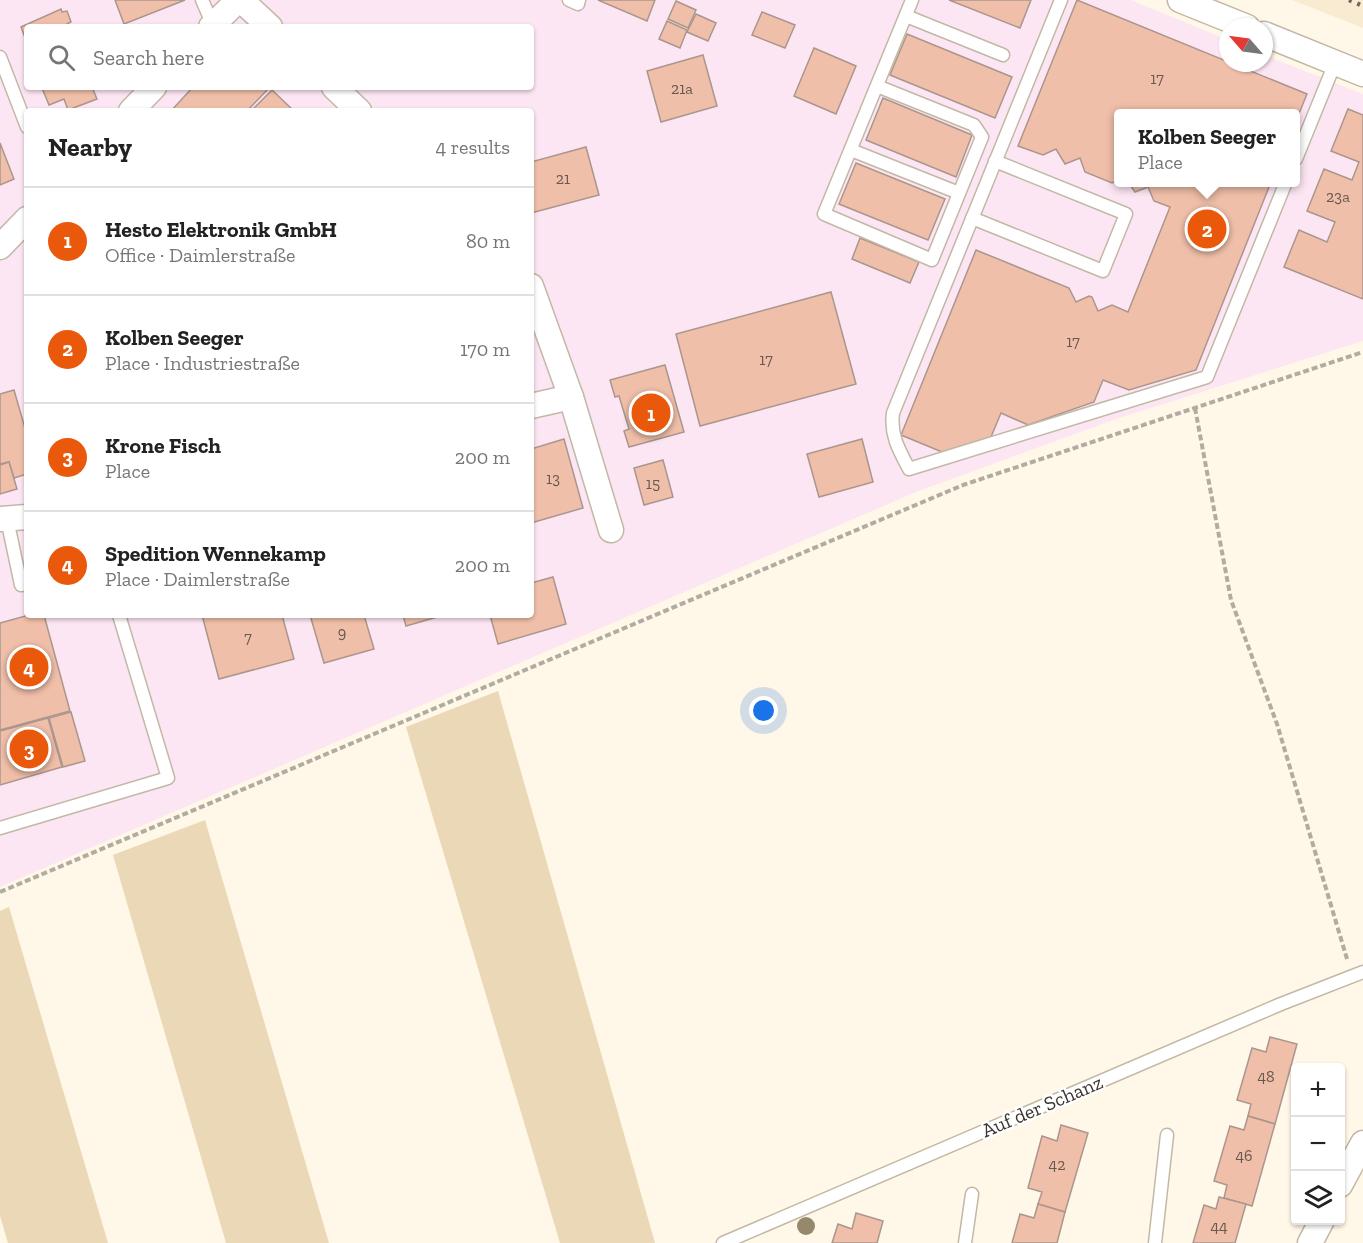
<!DOCTYPE html>
<meta charset="utf-8">
<style>
:root{--surface:#fff;--page:#f6f6f6;--text:#222;--muted:#767676;--line:#e0e0e0;--accent:#ea580c}
body{margin:0;font-family:"Zilla Slab",serif;background:var(--page);color:var(--text)}
.controls{position:absolute;right:18px;bottom:18px;display:grid;overflow:hidden;border-radius:6px;box-shadow:0 2px 4px #0004}
.controls button{width:54px;height:54px;display:grid;place-items:center;padding:0;border:0;border-bottom:2px solid var(--line);background:var(--surface);color:var(--text);font:30px sans-serif}
.compass{position:absolute;left:1219px;top:18px;width:54px;height:54px;border-radius:50%;background:var(--surface);box-shadow:0 2px 4px #0004;rotate:298deg}
.you{position:absolute;left:764px;top:711px;width:21px;height:21px;margin:-15px;border:4px solid #fff;border-radius:50%;background:#1a73e8;box-shadow:0 0 0 9px #1a73e833}
.badge{display:grid;place-items:center;width:39px;height:39px;border-radius:50%;background:var(--accent);color:#fff;font-size:20px;font-weight:700}
.pin{position:absolute;translate:-50% -50%;border:3px solid #fff;box-shadow:0 2px 6px #0006}
.popup{position:absolute;left:1114px;top:109px;width:186px;height:78px;box-sizing:border-box;display:grid;place-content:center;border-radius:6px;background:var(--surface);filter:drop-shadow(0 2px 4px #0005);font-size:20px;white-space:nowrap;color:var(--muted)}
.popup b{font-size:22px;color:var(--text)}
.popup::after{content:'';position:absolute;left:50%;top:100%;margin-left:-12px;border:12px solid transparent;border-top-color:var(--surface)}
.list{margin:0;padding:0;list-style:none}
h2{display:flex;justify-content:space-between;align-items:center;height:78px;margin:0;padding:0 24px;font-size:26px}
h2 small{font-size:20px;font-weight:400;color:var(--muted)}
.list li{display:grid;grid-template-columns:39px 1fr auto;gap:18px;align-items:center;box-sizing:border-box;height:108px;padding:0 24px;border-top:2px solid var(--line)}
.list b{display:block;font-size:22px;white-space:nowrap}
.list p{margin:0;font-size:20px;white-space:nowrap;color:var(--muted)}
.list em{font-size:20px;font-style:normal;color:var(--muted)}
.icon{flex:none;width:33px;height:33px;fill:none;stroke:currentColor;stroke-width:2;stroke-linecap:round;stroke-linejoin:round}
.map{position:relative;flex:none;width:1363px;height:1243px;overflow:hidden}
.search{position:absolute;background:var(--surface);box-shadow:0 2px 4px #0004;left:24px;top:24px;width:510px;height:66px;display:flex;align-items:center;gap:15px;box-sizing:border-box;padding:0 21px;border-radius:6px;color:var(--muted);font-size:22px}
.panel{position:absolute;background:var(--surface);box-shadow:0 2px 4px #0004;left:24px;top:108px;width:510px;height:510px;border-radius:6px}
.map>svg:first-child{display:block}
</style>
<div class="map">
<svg width="1363" height="1243" viewBox="0 0 1363 1243">
<rect width="100%" height="100%" fill="#fff7e8"/>
<!-- built -->
<path fill="#f9ebd2" d="M1292 0H1363V28Z"/>
<!-- industrial -->
<path fill="#fde6f3" fill-rule="evenodd" d="M0 0H1131L1228 40V63H1264V55L1363 94V341L1116 419 916 492 0 887ZM27 27H531V87H27ZM27 111H531V615H27ZM1118 113H1296V182H1118Z"/>
<!-- green -->
<g fill="#ead8b6">
<path d="M498 691 655 1243H560L406 727Z"/>
<path d="M205 820 329 1243H226L113 855Z"/>
<path d="M9 907 108 1243H8L0 1216V911Z"/>
</g>
<!-- building -->
<g fill="#f0bfa9" stroke="#aa968d" stroke-width="1.5">
<path d="M115 0H185L124 24Z"/>
<path d="M598 0H655L647 21Z"/>
<path d="M949 0H1031L1020 28Z"/>
<path d="M1077 0 1307 94 1296 121V113H1118V180L1112 183 1085 172 1080 158 1065 164 1056 149 1043 155 1018 146Z"/>
<path d="M676 1 696 10 688 28 668 19Z"/>
<path d="M61 9 62 12 67 11 71 22 67 24 68 27H27V43L21 27Z"/>
<path d="M762 12 795 25 785 48 752 35Z"/>
<path d="M696 14 716 23 708 41 687 32Z"/>
<path d="M667 21 687 30 680 48 659 39Z"/>
<path d="M907 34 1012 77 995 118 890 75Z"/>
<path d="M814 48 856 66 836 114 794 96Z"/>
<path d="M703 55 717 106 661 122 647 71Z"/>
<path d="M92 87 97 99 68 110 64 99 49 105 42 88Z"/>
<path d="M193 87H270L247 111H171Z"/>
<path d="M272 90 294 111H251Z"/>
<path d="M883 98 972 135 956 177 866 140Z"/>
<path d="M1348 109 1363 115V299L1284 267 1299 230 1327 242 1335 222 1307 211 1324 169 1352 180 1359 162 1331 151Z"/>
<path d="M0 143 14 179 0 185Z"/>
<path d="M586 147 599 195 531 213V162Z"/>
<path d="M856 163 945 199 928 240 839 204Z"/>
<path d="M1128 182H1271L1196 370 1129 390 1103 380 1094 402 1028 425 1001 413 991 437 942 452 901 435 976 250 1069 288 1076 302 1089 296 1092 297 1098 311 1112 305 1128 312 1170 207 1154 201 1148 187 1135 192Z"/>
<path d="M860 238 919 262 910 283 852 259Z"/>
<path d="M831 292 856 384 700 426 676 334Z"/>
<path d="M665 365 684 432 629 447 624 431 629 429 619 396 615 397 610 380Z"/>
<path d="M14 390 27 435V474L14 478 9 462 0 464V394Z"/>
<path d="M564 439 583 508 531 523V449Z"/>
<path d="M862 439 873 482 819 497 807 454Z"/>
<path d="M663 460 673 497 644 505 634 468Z"/>
<path d="M9 462 17 489 0 494V465Z"/>
<path d="M553 577 566 624 498 644 490 615H531V583Z"/>
<path d="M29 615H44L70 711 0 730V623Z"/>
<path d="M202 615H282L294 659 219 679Z"/>
<path d="M310 615H364L374 649 324 663Z"/>
<path d="M403 615H444L406 626Z"/>
<path d="M71 712 85 761 63 767 49 718Z"/>
<path d="M48 718 62 767 0 785V731Z"/>
<path d="M1270 1037 1297 1044 1275 1124 1248 1116 1251 1104 1237 1100 1252 1048 1266 1052Z"/>
<path d="M1248 1116 1275 1124 1252 1206 1224 1198 1227 1185 1214 1181 1230 1126 1244 1130Z"/>
<path d="M1061 1125 1088 1133 1065 1212 1038 1204 1042 1192 1028 1188 1042 1136 1057 1141Z"/>
<path d="M1219 1197 1246 1204 1235 1243H1193L1204 1205 1216 1209Z"/>
<path d="M1038 1204 1065 1212 1057 1243H1012L1020 1214 1034 1218Z"/>
<path d="M856 1213 883 1221 877 1243H832L838 1224 852 1229Z"/>
</g>
<g fill="none" stroke-linecap="round" stroke-linejoin="round">
<!-- lane casing -->
<g stroke="#c2b8a6" stroke-width="15">
<g id="lane">
<path d="M202 0 213 25"/>
<path d="M569 0 578 4 579 0"/>
<path d="M1061 0 893 413C890 435 899 450 909 469L1207 377 1286 182"/>
<path d="M906 16 1003 55"/>
<path d="M0 57 27 127"/>
<path d="M877 86 974 125 982 137 932 260 824 214 912 0"/>
<path d="M851 150 959 193"/>
<path d="M1296 159 1335 63"/>
<path d="M972 218 1103 271 1126 214 995 161"/>
<path d="M7 519 21 585 27 584"/>
<path d="M0 828 168 778 119 615"/>
<path d="M723 1243 1281 1004 1363 972"/>
<path d="M965 1243 972 1194"/>
<path d="M1155 1243 1167 1135"/>
</g>
</g>
<!-- street casing -->
<g stroke="#c2b8a6" stroke-width="27">
<g id="street">
<path d="M241 0 270 27"/>
<path d="M1180 0 1247 27"/>
<path d="M211 27 238 0"/>
<path d="M1264 34 1363 74"/>
<path d="M334 87 359 111"/>
<path d="M131 111 154 87"/>
<path d="M0 247 27 219"/>
<path d="M531 286 571 397 531 406"/>
<path d="M571 397 611 530"/>
<path d="M0 519 27 517"/>
<path d="M1340 1185 1363 1143"/>
<path d="M1310 1243 1322 1220"/>
</g>
</g>
<!-- path -->
<g stroke="#b2aca0" stroke-width="4" stroke-dasharray="6 3" stroke-linecap="butt">
<path d="M1195 408 1231 600 1277 724 1347 959"/>
<path d="M0 892 963 485 1363 352"/>
</g>
<!-- lane -->
<use href="#lane" stroke="#fff" stroke-width="12"/>
<!-- street -->
<use href="#street" stroke="#fff" stroke-width="24"/>
<!-- rail -->
<path stroke="#6d685f" stroke-width="4.5" stroke-dasharray="3 6" stroke-linecap="butt" d="M1349 0 1363 6"/>
</g>
<!-- trees -->
<circle fill="#95886d" cx="806" cy="1226" r="9"/>
<g text-anchor="middle" dominant-baseline="central" stroke-width="5" stroke-linejoin="round" paint-order="stroke">
<!-- number labels -->
<g font-size="16" fill="#68584e">
<text x="1157" y="78">17</text>
<text x="682" y="88">21a</text>
<text x="563" y="178">21</text>
<text x="1338" y="196">23a</text>
<text x="1073" y="341">17</text>
<text x="766" y="359">17</text>
<text x="553" y="478">13</text>
<text x="653" y="483">15</text>
<text x="342" y="632">9</text>
<text x="248" y="637">7</text>
<text x="1266" y="1076">48</text>
<text x="1244" y="1155">46</text>
<text x="1057" y="1164">42</text>
<text x="1219" y="1226">44</text>
</g>
<!-- street labels -->
<g font-size="20" fill="#3a362f" stroke="#fff">
<text transform="translate(1042 1106) rotate(-23)">Auf der Schanz</text>
</g>
</g>
</svg>
<div class="controls">
<button>+</button>
<button>−</button>
<button><svg class="icon" aria-label="layers" viewBox="0 0 24 24"><path d="M12 4l9 5-9 5-9-5zM3 14l9 5 9-5"/></svg></button>
</div>
<svg class="compass" viewBox="-18 -18 36 36"><path d="M0-13l5 13h-10z" fill="#e53935"/><path d="M0 13l5-13h-10z" fill="#767676"/></svg>
<div class="you"></div>
<div class="pin badge" style="left:651px;top:413px">1</div>
<div class="pin badge" style="left:1207px;top:229px">2</div>
<div class="popup"><b>Kolben Seeger</b>Place</div>
<div class="pin badge" style="left:29px;top:749px">3</div>
<div class="pin badge" style="left:29px;top:667px">4</div>
<div class="search"><svg class="icon" aria-label="search" viewBox="0 0 24 24"><circle cx="10" cy="10" r="6"/><path d="M15 15l6 6"/></svg>Search here</div>
<section class="panel">
<h2>Nearby<small>4 results</small></h2>
<ul class="list">
<li><span class="badge">1</span><div><b>Hesto Elektronik GmbH</b><p>Office · Daimlerstraße</p></div><em>80 m</em></li>
<li><span class="badge">2</span><div><b>Kolben Seeger</b><p>Place · Industriestraße</p></div><em>170 m</em></li>
<li><span class="badge">3</span><div><b>Krone Fisch</b><p>Place</p></div><em>200 m</em></li>
<li><span class="badge">4</span><div><b>Spedition Wennekamp</b><p>Place · Daimlerstraße</p></div><em>200 m</em></li>
</ul>
</section>
</div>
